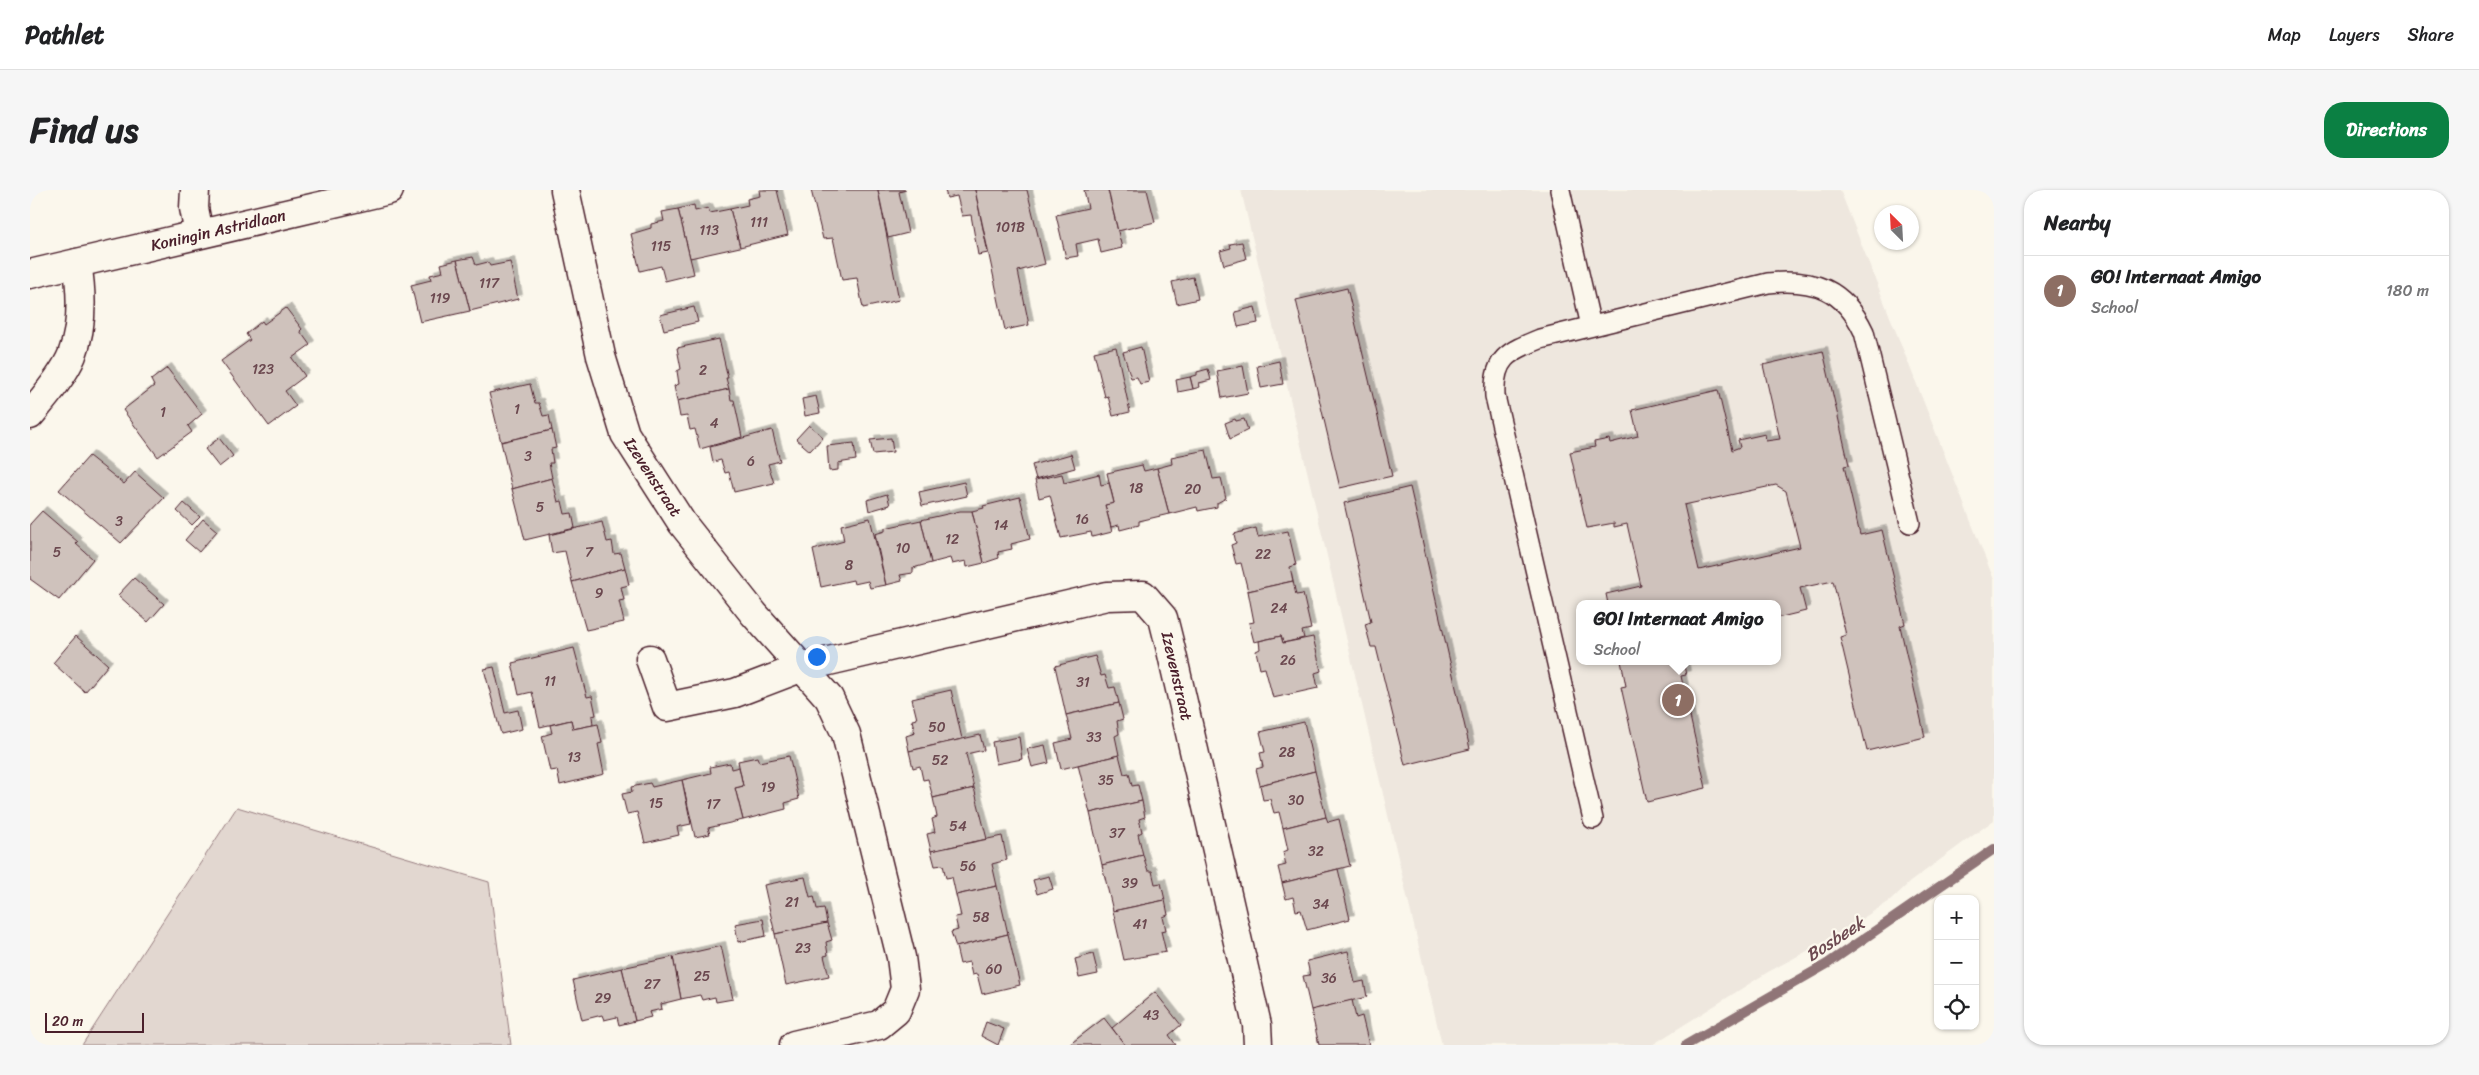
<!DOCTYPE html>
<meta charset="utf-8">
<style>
:root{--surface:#fff;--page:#f6f6f6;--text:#202124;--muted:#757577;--line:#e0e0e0;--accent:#0b8043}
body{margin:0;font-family:Sriracha,sans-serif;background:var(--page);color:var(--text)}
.controls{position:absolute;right:15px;bottom:15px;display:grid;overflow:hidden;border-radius:10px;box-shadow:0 1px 4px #0004}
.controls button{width:45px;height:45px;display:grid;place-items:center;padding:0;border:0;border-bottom:1px solid var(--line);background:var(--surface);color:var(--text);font:25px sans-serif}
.compass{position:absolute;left:1844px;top:15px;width:45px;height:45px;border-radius:50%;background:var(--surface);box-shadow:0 1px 4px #0004;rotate:336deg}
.scale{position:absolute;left:15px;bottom:12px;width:99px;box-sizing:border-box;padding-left:5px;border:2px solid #4a1f2b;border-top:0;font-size:14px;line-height:18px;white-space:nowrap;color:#4a1f2b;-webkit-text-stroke:4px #fbf7ec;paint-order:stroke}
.you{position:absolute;left:786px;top:466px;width:18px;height:18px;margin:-12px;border:4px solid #fff;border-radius:50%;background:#1a73e8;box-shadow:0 0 0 8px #1a73e833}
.badge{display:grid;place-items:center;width:32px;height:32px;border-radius:50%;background:var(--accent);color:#fff;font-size:16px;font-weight:700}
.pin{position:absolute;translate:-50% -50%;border:2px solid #fff;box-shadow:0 1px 5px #0006}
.popup{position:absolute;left:1546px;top:410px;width:205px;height:65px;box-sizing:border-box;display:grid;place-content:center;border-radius:10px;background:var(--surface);filter:drop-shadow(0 1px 4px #0005);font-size:16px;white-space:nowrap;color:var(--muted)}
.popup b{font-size:19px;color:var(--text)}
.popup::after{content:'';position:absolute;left:50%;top:100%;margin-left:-10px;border:10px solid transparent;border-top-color:var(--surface)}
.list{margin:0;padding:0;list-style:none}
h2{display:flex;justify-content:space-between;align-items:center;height:65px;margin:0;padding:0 20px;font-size:21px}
h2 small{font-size:16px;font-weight:400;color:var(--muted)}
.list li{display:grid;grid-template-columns:32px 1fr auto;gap:15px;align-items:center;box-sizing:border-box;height:70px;padding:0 20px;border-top:1px solid var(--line)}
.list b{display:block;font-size:19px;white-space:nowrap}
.list p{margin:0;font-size:16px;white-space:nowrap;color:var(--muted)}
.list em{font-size:16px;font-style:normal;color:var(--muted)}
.icon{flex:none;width:28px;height:28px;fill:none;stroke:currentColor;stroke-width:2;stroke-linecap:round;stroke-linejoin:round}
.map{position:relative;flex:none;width:1964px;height:855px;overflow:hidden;border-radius:20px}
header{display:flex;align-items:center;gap:30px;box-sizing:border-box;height:70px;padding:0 25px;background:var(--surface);border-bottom:1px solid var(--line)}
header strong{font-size:24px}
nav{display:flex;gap:28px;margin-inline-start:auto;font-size:18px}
.intro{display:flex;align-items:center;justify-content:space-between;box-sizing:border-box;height:120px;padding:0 30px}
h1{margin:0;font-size:35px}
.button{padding:12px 22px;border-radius:20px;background:var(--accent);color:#fff;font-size:18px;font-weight:700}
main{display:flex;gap:30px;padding:0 30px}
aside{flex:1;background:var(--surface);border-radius:20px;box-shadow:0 1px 4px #0004}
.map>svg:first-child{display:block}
</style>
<header>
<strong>Pathlet</strong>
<nav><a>Map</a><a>Layers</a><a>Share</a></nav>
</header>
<div class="intro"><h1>Find us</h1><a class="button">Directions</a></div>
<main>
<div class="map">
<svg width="1964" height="855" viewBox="0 0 1964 855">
<defs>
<filter id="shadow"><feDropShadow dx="4.5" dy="-4.5" stdDeviation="0" flood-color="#0004"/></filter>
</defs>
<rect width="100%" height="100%" fill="#fbf7ec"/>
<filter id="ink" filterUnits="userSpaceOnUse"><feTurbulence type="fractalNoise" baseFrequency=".02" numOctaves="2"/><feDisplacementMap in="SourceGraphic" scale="10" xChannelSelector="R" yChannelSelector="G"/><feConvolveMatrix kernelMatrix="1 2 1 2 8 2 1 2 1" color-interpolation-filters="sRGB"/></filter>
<g filter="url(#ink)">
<!-- built -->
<path fill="#eee7de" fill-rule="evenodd" d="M1211 0H1810L1964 390V630L1880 692 1860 711 1798 750 1738 782 1622 855H1412ZM1549 414H1747V471H1549Z"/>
<!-- green -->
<path fill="#e2d7d0" stroke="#967b7e" d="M207 617 459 692 481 855H52Z"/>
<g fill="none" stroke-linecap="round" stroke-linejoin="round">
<!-- stream -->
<path stroke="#907477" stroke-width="10" d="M1656 855 1797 774 1964 659"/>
</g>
<!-- building -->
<g fill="#cfc2bc" stroke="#4a1f2b" fill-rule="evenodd" filter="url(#shadow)">
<path d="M729 0H747L758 45 710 57 700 19 718 15 717 9 730 6Z"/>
<path d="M781 0H848L869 110 833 118 827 88 812 90 803 48 793 49Z"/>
<path d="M848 0H876L869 2 878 43 858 48Z"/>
<path d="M915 0H945L958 63 948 65 941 25 932 26 927 6 917 8Z"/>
<path d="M945 0H997L1015 74 988 81 999 135 975 140Z"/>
<path d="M1054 0H1078L1092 58 1071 63 1068 49 1046 54 1048 66 1036 68 1026 25 1058 18Z"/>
<path d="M1078 0H1117L1125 32 1088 41Z"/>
<path d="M664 15 665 21 678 18 680 23 700 19 710 57 660 68 648 19Z"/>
<path d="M648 19 664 84 635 91 631 76 610 81 601 44 621 38V34L634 31 632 22Z"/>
<path d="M1212 52 1216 69 1194 75 1190 61 1201 58 1200 54Z"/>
<path d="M443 67 446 75 458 72 460 76 480 72 488 109 440 121 427 70Z"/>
<path d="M427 70 440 121 390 132 381 95 401 90 400 85 413 82 411 74Z"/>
<path d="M1163 87 1168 109 1147 114 1142 92Z"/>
<path d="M1317 98 1362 286 1310 298 1266 110Z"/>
<path d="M664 117 668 132 634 140 630 125Z"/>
<path d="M1225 117 1228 133 1208 137 1205 122Z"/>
<path d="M256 118 272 139 270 141 280 155 262 168 275 186 255 201 266 216 239 236 191 171 220 150 216 144 232 131 234 134Z"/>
<path d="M689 149 698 188H696L699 199 647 211 644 196 649 194 647 181 651 179 647 158Z"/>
<path d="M1086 157 1100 222 1083 226 1078 206 1075 207 1064 162Z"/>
<path d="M1111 157 1119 192 1110 194 1107 187 1101 188 1093 162Z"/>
<path d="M1793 161 1819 275 1814 276 1830 345 1852 340 1875 434 1870 436 1895 547 1837 561 1810 447 1816 445 1803 391 1770 398 1776 421 1747 428V414H1578L1576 404 1611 396 1597 334 1584 337V333L1557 338 1540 262 1565 257 1564 252 1579 249 1580 253 1608 246 1602 220 1688 200 1702 260 1710 257 1708 250 1735 244 1736 251 1750 249 1733 175ZM1746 295 1756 301 1770 357 1669 380 1654 315Z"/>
<path d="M1249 171 1253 194 1231 198 1227 176Z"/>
<path d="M1213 176 1218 203 1192 208 1187 181Z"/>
<path d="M137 178 172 224 158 236 162 242 128 267 93 220 124 196 121 190Z"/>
<path d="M1178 179 1181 190 1169 193 1170 197 1163 199 1160 187 1167 185V182Z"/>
<path d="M1160 187 1163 199 1148 202 1146 190Z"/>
<path d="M500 194 505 213H509L513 226 519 225 522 240 471 252 459 203Z"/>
<path d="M699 199 701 210H704L712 247 670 259 665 239 660 240 657 226 650 227 647 211Z"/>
<path d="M786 206 790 223 775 226 772 209Z"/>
<path d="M1205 229 1206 231 1214 229 1218 240 1200 249 1195 233Z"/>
<path d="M779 235 793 247 780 261 766 249Z"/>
<path d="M522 240 526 258 521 259 523 273H519L522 288 482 299 471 252Z"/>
<path d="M742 240 750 271 738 274 744 293 704 302 699 282 695 283 691 270 683 272 680 257Z"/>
<path d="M189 248 203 266 189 277 175 259Z"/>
<path d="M861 248 863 262 843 264 840 250Z"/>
<path d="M824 253 826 270 808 273V280L799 281 797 256Z"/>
<path d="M1176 260 1183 289 1191 288 1196 308 1187 313V317L1168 321 1167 317 1139 324 1127 278 1142 274 1141 267Z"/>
<path d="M1041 264 1045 278 1006 289 1002 275Z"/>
<path d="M59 266 94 294 105 282 134 308 91 353 29 300Z"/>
<path d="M1112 275 1114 281 1127 278 1139 324 1109 331V335L1090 340 1089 335 1081 337 1075 315 1084 313 1077 283Z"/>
<path d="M1032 284 1034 293 1069 284 1071 295 1079 293 1084 313 1075 315 1082 342 1062 347 1061 342 1031 348 1020 305 1009 308 1005 290Z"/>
<path d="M522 288 528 312 532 311 535 324 542 323 545 338 495 350 482 299Z"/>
<path d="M934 292 937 306 892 316 889 302Z"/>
<path d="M1380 297 1440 559 1375 575 1346 457H1341L1335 434 1341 432 1314 313Z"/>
<path d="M857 304 860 315 839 321 837 310Z"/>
<path d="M990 307 1000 349 981 354 982 359 968 362 969 368 954 373 942 321 954 318 953 316Z"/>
<path d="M154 313 170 327 162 335 147 321Z"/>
<path d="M12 321 48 352 46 354 63 369 29 410 0 389V334Z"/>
<path d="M930 321H942L954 373 937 377 936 371 922 374 920 368 901 373 891 330Z"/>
<path d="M840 328 856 395 840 398 838 391 824 394 823 390 791 397 783 360 814 351 811 335Z"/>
<path d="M173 329 187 341 169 362 155 350Z"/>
<path d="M891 330 901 373 883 378V383L870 385 872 391 856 395 845 344 855 341V338Z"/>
<path d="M572 332 577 352 582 351 584 364 591 363 595 378 542 392 535 361 522 363 519 345Z"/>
<path d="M1226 338 1228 347 1258 341 1266 375 1260 377 1263 391 1218 401 1211 373 1206 374 1201 355 1206 353 1204 344Z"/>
<path d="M595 378 599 395 591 397 594 410 589 411 594 432 556 440 542 392Z"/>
<path d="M104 388 134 414 118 432 88 405Z"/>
<path d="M1263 391 1266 405 1273 404 1281 439 1272 441 1274 448 1253 453 1251 446 1224 452 1219 433 1224 432 1218 401Z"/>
<path d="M46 446 78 475 55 502 23 473Z"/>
<path d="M1251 446 1253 453 1283 447 1291 481 1285 483 1288 498 1243 508 1235 478 1230 479 1226 461 1230 459 1229 451Z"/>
<path d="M544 458 557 507 562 506 566 525 562 526 563 535 543 539 541 530 510 537 502 502 489 505 482 473Z"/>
<path d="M1065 466 1071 486 1075 485 1079 498 1085 497 1089 513 1036 525 1025 476Z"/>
<path d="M1591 471H1653L1656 485 1651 486 1676 598 1617 612 1591 497 1596 496Z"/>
<path d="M464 477 475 523 488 520 492 539 471 544 454 479Z"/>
<path d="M921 500 932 549 879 561 876 546 885 543 882 530 887 529 882 509Z"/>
<path d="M1089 513 1093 529 1087 531 1089 544 1085 546 1089 565 1031 579 1025 553 1042 549 1036 525Z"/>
<path d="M541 530 543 539 568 534 572 553 568 554 574 584 530 595 527 580 520 581 512 546 522 543 520 535Z"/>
<path d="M1274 532 1285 581 1230 595 1226 579 1233 577 1230 563 1235 562 1230 542Z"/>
<path d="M950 545 954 560 936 564 944 598 903 608 898 589 893 590 890 576 883 578 879 561Z"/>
<path d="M989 547 992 569 966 574 962 552Z"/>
<path d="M1015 555 1019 573 1002 577 997 559Z"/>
<path d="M1089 565 1094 584 1099 583 1102 596 1108 595 1112 611 1060 623 1048 575Z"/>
<path d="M759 566 769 609 755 613 756 619 713 630 705 598 713 596 708 571 727 567 729 572Z"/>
<path d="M700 573 701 579 709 577 713 596 705 598 713 630 678 638 680 644 665 647 652 590 681 583 680 577Z"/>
<path d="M1285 581 1296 627 1253 638 1249 622 1244 623 1240 609 1233 610 1230 595Z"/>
<path d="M652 590 661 634 647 637 649 645 615 653 607 622 597 624 592 604 602 602 601 597 620 593 622 597Z"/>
<path d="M944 598 957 649 901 661 897 644 905 642 902 629 907 627 903 608Z"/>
<path d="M1112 611 1115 627 1109 629 1112 642 1108 644 1113 665 1072 675 1060 623Z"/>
<path d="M1296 627 1298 632 1309 629 1320 676 1252 693 1248 677 1256 675 1253 662 1258 660 1253 638Z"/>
<path d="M972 646 977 670 962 674 967 696 926 705 922 687 916 688 913 675 905 676 901 661Z"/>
<path d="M1113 665 1118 681H1122L1125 694 1131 693 1135 710 1083 721 1072 675Z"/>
<path d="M1308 679 1320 729 1277 740 1271 720 1266 721 1263 707 1256 709 1252 693Z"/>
<path d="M1019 686 1023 699 1007 704 1003 690Z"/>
<path d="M775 687 780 707 784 706 787 719 794 718 797 733 745 744 734 695Z"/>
<path d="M967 696 978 744 926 757 921 742 928 740 925 727 931 726 926 705Z"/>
<path d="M1135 710 1138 725 1133 727 1136 740 1131 741 1136 762 1094 770 1083 721Z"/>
<path d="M733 729 736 746 708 752 705 734Z"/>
<path d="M797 733 802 750 796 752 798 765 794 766 799 786 756 795 745 744Z"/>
<path d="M978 744 990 795 952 804 947 784 942 785 939 772 930 774 926 757Z"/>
<path d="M691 756 703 809 686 812 685 807 672 810 670 805 651 809 643 767Z"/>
<path d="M1318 761 1325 793 1334 791 1337 807 1281 820 1273 786 1280 785 1277 771Z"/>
<path d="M1063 764 1068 784 1049 788 1045 769Z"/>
<path d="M643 767 651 809 631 814 632 819 619 822 621 827 605 831 592 778Z"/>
<path d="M592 778 605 831 589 835 587 827 574 830 572 825 552 830 543 790Z"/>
<path d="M1125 802 1151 835 1139 845 1146 855H1095L1082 838Z"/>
<path d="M1322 810 1326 828 1332 826 1339 855H1289L1281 820Z"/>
<path d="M1074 828 1095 855H1039Z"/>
<path d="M956 832 974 839 968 855 951 846Z"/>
</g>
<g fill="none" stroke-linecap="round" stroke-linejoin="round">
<!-- service casing -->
<g stroke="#4a1f2b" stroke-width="22">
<g id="service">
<path d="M1530 0 1561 136"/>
<path d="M1563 629 1465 206C1463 168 1478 162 1510 149L1738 93C1784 88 1814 99 1834 142L1880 333"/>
</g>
</g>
<!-- minor casing -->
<g stroke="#4a1f2b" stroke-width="31">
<g id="minor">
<path d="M165 0 164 18 169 44"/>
<path d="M535 0 571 166 595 244 652 333 724 424 799 508 816 544 871 767 875 799 866 821 849 835 764 855"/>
<path d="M0 225C13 209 34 185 42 165 53 136 52 103 47 73"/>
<path d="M620 469 637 517 705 503 773 477 1077 406 1113 405 1133 428 1141 460 1227 835 1228 855"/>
</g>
</g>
<!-- secondary casing -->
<g stroke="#4a1f2b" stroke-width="31">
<path id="secondary" d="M0 84 359 0"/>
</g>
<!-- service -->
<use href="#service" stroke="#fbf7ec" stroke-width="19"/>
<!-- minor -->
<use href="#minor" stroke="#fbf7ec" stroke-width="28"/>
<!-- secondary -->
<use href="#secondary" stroke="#fbf7ec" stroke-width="28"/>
</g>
</g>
<g text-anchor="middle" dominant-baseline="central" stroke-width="4.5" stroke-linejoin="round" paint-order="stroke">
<!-- number labels -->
<g font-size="14" fill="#6b484f">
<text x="729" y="32">111</text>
<text x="980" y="37">101B</text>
<text x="679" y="40">113</text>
<text x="631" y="56">115</text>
<text x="459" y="93">117</text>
<text x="410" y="108">119</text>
<text x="233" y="179">123</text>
<text x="673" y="180">2</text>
<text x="487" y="219">1</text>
<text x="133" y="222">1</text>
<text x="684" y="233">4</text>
<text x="498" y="266">3</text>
<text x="721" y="271">6</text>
<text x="1106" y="298">18</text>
<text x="1163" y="299">20</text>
<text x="510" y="317">5</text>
<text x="1052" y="329">16</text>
<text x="89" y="331">3</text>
<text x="971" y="335">14</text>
<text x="922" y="349">12</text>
<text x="873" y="358">10</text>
<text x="27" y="362">5</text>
<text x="559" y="362">7</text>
<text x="1233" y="364">22</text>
<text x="819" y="375">8</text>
<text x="569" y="403">9</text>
<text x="1249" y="418">24</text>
<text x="1258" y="470">26</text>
<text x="520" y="491">11</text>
<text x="1053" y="492">31</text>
<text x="907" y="537">50</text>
<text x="1064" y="547">33</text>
<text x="1257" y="562">28</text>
<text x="544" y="567">13</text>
<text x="910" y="570">52</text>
<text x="1076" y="590">35</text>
<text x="738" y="597">19</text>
<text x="1266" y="610">30</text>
<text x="626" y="613">15</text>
<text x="683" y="614">17</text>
<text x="928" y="636">54</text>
<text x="1087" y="643">37</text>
<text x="1286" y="661">32</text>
<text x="938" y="676">56</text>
<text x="1100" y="693">39</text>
<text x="762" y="712">21</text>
<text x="1291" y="714">34</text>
<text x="951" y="727">58</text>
<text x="1110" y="734">41</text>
<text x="773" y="758">23</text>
<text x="964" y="779">60</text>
<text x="672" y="786">25</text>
<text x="1299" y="788">36</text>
<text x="622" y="794">27</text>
<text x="573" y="808">29</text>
<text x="1121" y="825">43</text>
</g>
<!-- street labels -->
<g font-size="16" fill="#4a1f2b" stroke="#fbf7ec">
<text transform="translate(188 40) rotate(-13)">Koningin Astridlaan</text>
<text transform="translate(623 287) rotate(57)">Izevenstraat</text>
<text transform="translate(1147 486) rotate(77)">Izevenstraat</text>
</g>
<!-- water labels -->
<g font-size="18" font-style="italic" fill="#6d4a51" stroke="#fbf7ec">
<text transform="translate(1805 749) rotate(-33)">Bosbeek</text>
</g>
</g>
</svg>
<div class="controls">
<button>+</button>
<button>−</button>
<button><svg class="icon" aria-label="locate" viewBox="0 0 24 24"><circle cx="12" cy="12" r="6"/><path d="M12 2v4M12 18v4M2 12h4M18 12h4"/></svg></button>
</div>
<svg class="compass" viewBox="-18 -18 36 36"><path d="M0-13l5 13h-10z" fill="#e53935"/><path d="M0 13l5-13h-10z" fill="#757577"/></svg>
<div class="scale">20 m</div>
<div class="you"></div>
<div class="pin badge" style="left:1648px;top:510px;background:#8d6e63">1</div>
<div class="popup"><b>GO! Internaat Amigo</b>School</div>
</div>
<aside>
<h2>Nearby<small></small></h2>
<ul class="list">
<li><span class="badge" style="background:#8d6e63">1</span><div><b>GO! Internaat Amigo</b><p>School</p></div><em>180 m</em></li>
</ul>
</aside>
</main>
